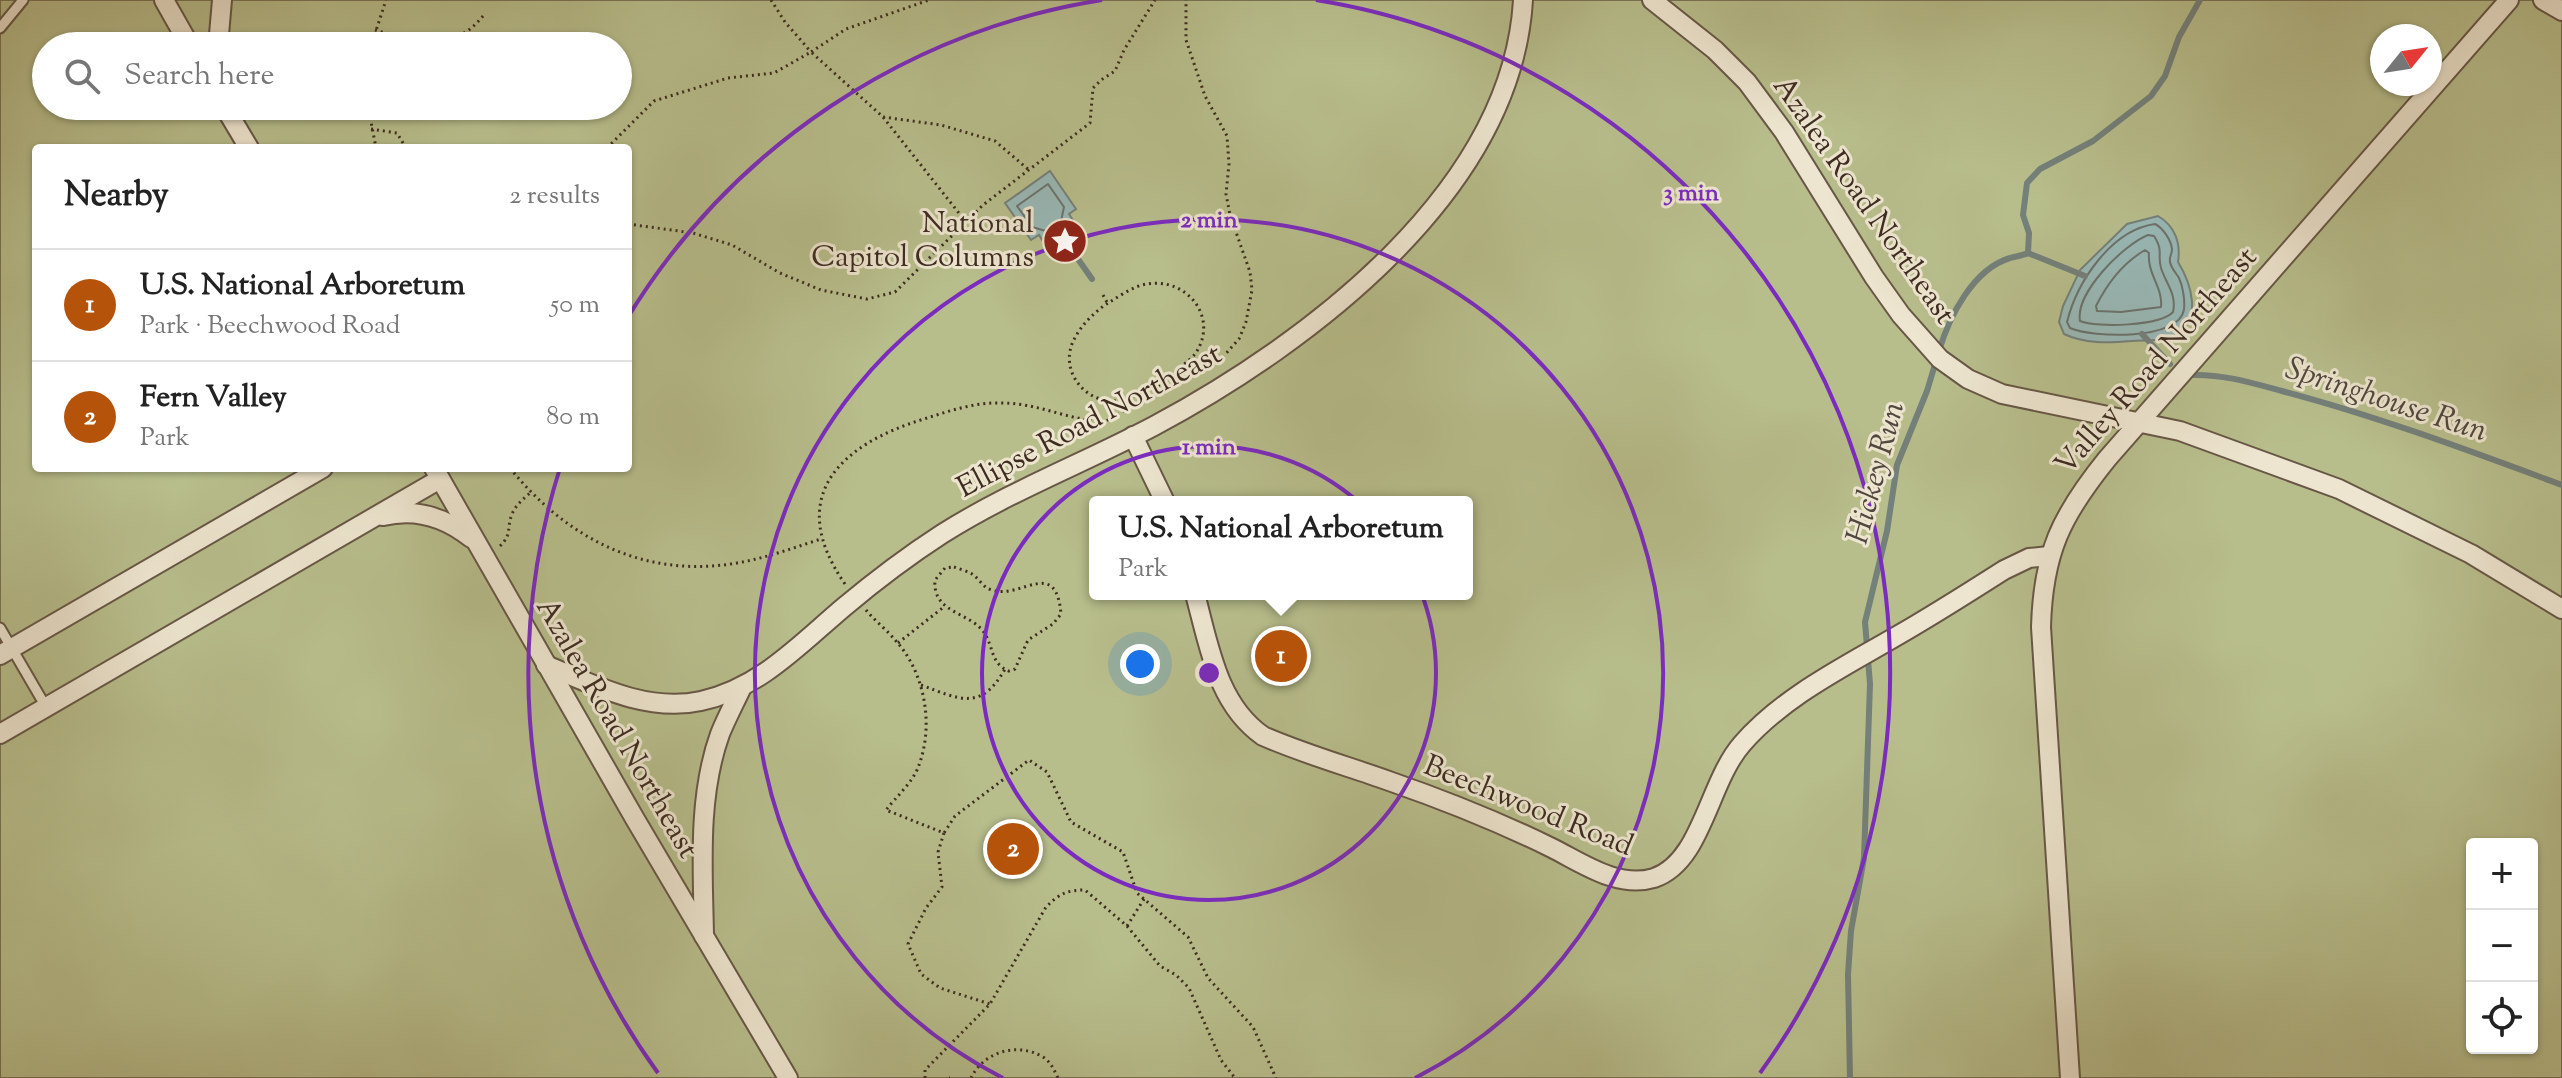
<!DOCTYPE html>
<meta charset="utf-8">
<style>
:root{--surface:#fff;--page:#f6f6f6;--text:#222;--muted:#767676;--line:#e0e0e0;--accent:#b45309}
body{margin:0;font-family:"Sorts Mill Goudy",serif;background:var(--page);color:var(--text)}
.controls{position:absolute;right:24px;bottom:24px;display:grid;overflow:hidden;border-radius:8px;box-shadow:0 2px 6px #0004}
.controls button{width:72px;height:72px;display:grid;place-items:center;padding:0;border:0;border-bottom:2px solid var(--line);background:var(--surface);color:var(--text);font:40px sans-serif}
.compass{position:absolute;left:2370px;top:24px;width:72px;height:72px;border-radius:50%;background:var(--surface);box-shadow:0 2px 6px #0004;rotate:60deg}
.you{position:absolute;left:1140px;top:664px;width:28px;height:28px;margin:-20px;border:6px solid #fff;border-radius:50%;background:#1a73e8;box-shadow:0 0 0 12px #1a73e833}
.badge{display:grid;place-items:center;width:52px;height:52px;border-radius:50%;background:var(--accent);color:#fff;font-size:26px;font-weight:700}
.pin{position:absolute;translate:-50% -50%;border:4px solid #fff;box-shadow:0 2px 8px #0006}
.popup{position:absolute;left:1089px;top:496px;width:384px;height:104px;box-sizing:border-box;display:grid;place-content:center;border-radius:8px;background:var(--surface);filter:drop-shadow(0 2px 6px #0005);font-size:26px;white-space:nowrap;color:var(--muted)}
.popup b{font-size:30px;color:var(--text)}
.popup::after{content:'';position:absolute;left:50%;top:100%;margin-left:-16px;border:16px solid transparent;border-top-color:var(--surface)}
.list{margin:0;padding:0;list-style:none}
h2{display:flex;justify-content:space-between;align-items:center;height:104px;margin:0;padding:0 32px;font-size:34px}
h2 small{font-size:26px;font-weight:400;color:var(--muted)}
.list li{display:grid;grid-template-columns:52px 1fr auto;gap:24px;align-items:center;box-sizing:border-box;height:112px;padding:0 32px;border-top:2px solid var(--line)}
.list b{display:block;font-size:30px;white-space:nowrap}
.list p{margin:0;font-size:26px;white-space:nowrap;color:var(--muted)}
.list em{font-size:26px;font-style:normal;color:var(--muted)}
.icon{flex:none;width:44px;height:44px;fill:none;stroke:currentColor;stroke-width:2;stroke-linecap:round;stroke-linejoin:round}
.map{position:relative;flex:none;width:2562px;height:1078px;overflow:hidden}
.search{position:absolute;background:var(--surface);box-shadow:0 2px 6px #0004;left:32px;top:32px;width:600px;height:88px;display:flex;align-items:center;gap:20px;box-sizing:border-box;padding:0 28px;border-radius:44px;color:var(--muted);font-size:30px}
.panel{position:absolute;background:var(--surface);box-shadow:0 2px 6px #0004;left:32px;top:144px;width:600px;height:328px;border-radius:8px}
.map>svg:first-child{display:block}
</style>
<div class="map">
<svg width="2562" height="1078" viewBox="0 0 2562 1078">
<rect width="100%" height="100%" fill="#e4d7b5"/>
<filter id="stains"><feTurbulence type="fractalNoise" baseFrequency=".0025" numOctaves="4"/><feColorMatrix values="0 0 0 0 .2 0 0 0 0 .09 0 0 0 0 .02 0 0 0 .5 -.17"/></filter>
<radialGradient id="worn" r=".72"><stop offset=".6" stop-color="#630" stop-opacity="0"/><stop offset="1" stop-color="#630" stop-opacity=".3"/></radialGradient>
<!-- green -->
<path fill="#b7bd8b" stroke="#7a7456" stroke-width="2" fill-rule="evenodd" d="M0 0H2562V1078H0ZM2382 36H2430V84H2382ZM46 46H618V106H46ZM36 148H628V468H36ZM1095 502H1467V594H1095ZM2472 844H2532V1048H2472Z"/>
<!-- water -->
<g fill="#98b8b6" stroke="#74807a" stroke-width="2">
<path d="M1050 171 1076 209 1069 214 1074 222 1044 243 1039 235 1031 240 1005 203Z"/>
<path d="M2158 216C2175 226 2181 243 2178 262 2191 283 2203 320 2175 335 2163 342 2145 340 2132 341 2108 343 2085 344 2064 334L2059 322 2063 306 2080 270 2127 224Z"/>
</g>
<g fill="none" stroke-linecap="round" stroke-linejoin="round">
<!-- shore -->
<g stroke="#6b726c" stroke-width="2">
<path d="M1048 184 1064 207 1061 221 1046 231 1032 227 1017 206Z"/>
<path d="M2155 224C2163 228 2171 240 2172 249 2172 255 2169 256 2170 262 2171 268 2176 273 2179 278 2183 287 2185 300 2184 309 2180 341 2092 338 2070 328L2067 322C2077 282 2111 230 2155 224Z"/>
<path d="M2148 235 2154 236C2164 252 2157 253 2161 268 2166 284 2177 294 2173 312 2160 326 2098 328 2080 321 2075 293 2123 245 2148 235Z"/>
<path d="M2145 250 2149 253C2147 274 2163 287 2161 307L2121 312 2097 311 2096 306C2107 284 2123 263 2145 250Z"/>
</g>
<!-- stream -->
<g stroke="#74807a" stroke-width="6">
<path d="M1059 232 1092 279"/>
<path d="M2028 253 2085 276"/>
<path d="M2142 334 2170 364"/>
<path d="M1939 351C1949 317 1973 269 2010 258 2016 256 2022 256 2028 253L2029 233 2023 215 2027 183 2040 169 2093 141 2151 96 2165 76 2179 37 2200 0"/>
<path d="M2192 375C2223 374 2252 383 2282 391 2377 416 2470 451 2562 485"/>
<path d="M1850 1078 1848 974 1851 931 1864 858 1870 684 1865 622 1887 531 1897 465 1927 391 1936 361"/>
</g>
<!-- service casing -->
<g stroke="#685746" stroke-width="13">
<g id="service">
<path d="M0 28 23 0"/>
<path d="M0 628 46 707"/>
</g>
</g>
<!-- minor casing -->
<g stroke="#685746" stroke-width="22">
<g id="minor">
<path d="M164 0 190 46"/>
<path d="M1652 0 1715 50 1747 82 1784 132 1874 277 1901 315 1940 359 1968 379 2002 394 2180 431 2339 489 2471 554 2562 609"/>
<path d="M2543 0 2562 11"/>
<path d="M218 46 222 0"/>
<path d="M224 106 249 148"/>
<path d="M1133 436 1165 502"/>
<path d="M434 468 635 819 788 1078"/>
<path d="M383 516C416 508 446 518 471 538"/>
<path d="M1195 594C1209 645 1217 704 1263 736 1304 754 1347 766 1389 781 1444 800 1499 822 1552 848 1582 863 1618 889 1654 878 1702 862 1708 783 1742 744 1783 697 1842 668 1895 637 1932 616 1968 593 2004 570L2029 558 2049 556"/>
<path d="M0 655 323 468"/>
<path d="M546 665C594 685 647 713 701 701 760 688 799 645 844 607 875 581 908 556 942 534 1010 491 1084 463 1154 426 1309 343 1512 191 1523 0"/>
<path d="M0 734 440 479"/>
<path d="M704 936C703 870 697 798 720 734 726 719 734 704 741 689"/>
<path d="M2070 1078 2041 627C2043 553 2061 516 2107 459L2509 0"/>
</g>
</g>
<!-- path -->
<g stroke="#3e2c21" stroke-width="3" stroke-dasharray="2 4" stroke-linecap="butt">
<path d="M771 0 785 22 811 52 846 29 929 0"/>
<path d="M375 30C396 37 437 42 459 35 469 32 477 23 484 15"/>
<path d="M371 46 386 0"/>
<path d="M368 106 376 148"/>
<path d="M883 117 941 125 995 141 1029 170"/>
<path d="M371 129 397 133 406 148"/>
<path d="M607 148 654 101 728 78 774 73 811 52 883 117 966 222"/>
<path d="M628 224 693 233 732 245 780 273 821 290 867 299 895 292 983 205 1090 123 1093 88 1101 80 1115 71 1124 50 1155 0"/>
<path d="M1103 295 1108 304"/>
<path d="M1165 389 1155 384C1144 389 1128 401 1116 401 1086 403 1061 373 1072 344 1079 327 1093 313 1108 303 1120 296 1133 286 1147 284 1187 277 1220 318 1195 354 1189 361 1179 368 1172 375L1173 383"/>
<path d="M510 468C567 539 645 579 737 563 766 558 793 548 821 539"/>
<path d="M500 546C513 533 506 529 512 514 516 505 523 499 530 493"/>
<path d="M954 567C960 569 967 571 972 574 980 579 983 588 992 590 1021 600 1056 556 1061 614L1053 624 1028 640 1015 669 1009 671C991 664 994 649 985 634 972 612 932 614 935 580L945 568Z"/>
<path d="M845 584C785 498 838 445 924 419 949 411 975 402 1002 403 1037 403 1069 420 1104 422L1222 358 1239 339 1246 322 1252 290 1250 272 1230 215 1226 194 1229 164 1227 136 1205 96 1186 40V0"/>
<path d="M866 610C875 621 887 630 896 641 925 673 934 725 919 765 914 781 896 797 886 810L944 833 955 816 1029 760 1047 772 1071 822 1123 852 1137 893 1188 937 1208 978 1253 1027 1276 1078"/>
<path d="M898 643 945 606"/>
<path d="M921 685C959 699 981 712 1005 669"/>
<path d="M944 833 938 852 942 887 926 908 908 944 921 974 940 988 990 1004"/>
<path d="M1127 926 1144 899"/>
<path d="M925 1078V1070L990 1004 1046 907C1059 894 1067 890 1085 890L1127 926 1160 966 1176 975 1189 988 1221 1060 1235 1078"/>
<path d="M949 1078H950"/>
<path d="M971 1078C984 1051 1018 1042 1043 1057 1051 1062 1054 1070 1058 1078"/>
</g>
<!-- service -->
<use href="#service" stroke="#ede5cf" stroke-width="9"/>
<!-- minor -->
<use href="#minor" stroke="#ede5cf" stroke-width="18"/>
</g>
<!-- distance rings -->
<g fill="none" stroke="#7b2cbf" stroke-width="4">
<circle cx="1209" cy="673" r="227"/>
<path d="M1003 1078A454 454 0 1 1 1415 1078"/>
<path d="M658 1073A681 681 0 0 1 560 468M628 317A681 681 0 0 1 1102 0M1316 0A681 681 0 0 1 1760 1073"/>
</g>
<!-- icons -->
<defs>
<g id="sight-disc" transform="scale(2.3)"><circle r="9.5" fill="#8f2418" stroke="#ede5cf"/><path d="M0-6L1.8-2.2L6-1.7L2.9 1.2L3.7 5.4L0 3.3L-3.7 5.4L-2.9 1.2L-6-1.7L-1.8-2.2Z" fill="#fff"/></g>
</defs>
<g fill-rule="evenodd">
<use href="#sight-disc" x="1065" y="241"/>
</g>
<g text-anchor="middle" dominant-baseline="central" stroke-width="6" stroke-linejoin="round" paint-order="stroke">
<!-- street labels -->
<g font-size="30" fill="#3e2c21" stroke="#ede5cf">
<text transform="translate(1863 201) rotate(55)">Azalea Road Northeast</text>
<text transform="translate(2157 362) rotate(-49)">Valley Road Northeast</text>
<text transform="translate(1090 422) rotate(-28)">Ellipse Road Northeast</text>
<text transform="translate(616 729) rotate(60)">Azalea Road Northeast</text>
<text transform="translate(1528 807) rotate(22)">Beechwood Road</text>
</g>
<!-- poi labels -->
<g font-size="30" fill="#3e2c21" stroke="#ede5cf" text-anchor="end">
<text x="1034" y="224">National<tspan x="1034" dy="34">Capitol Columns</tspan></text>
</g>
<!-- water labels -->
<g font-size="32" font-style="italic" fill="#50483f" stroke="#ede5cf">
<text transform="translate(2386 401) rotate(18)">Springhouse Run</text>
<text transform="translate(1877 473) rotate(-75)">Hickey Run</text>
</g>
</g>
<circle cx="1209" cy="673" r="12" fill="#7b2cbf" stroke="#ede5cf" stroke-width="4"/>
<g font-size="24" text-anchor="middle" font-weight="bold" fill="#7b2cbf" stroke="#ede5cf" stroke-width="6" stroke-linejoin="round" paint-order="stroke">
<text x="1691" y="200">3 min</text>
<text x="1209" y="227">2 min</text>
<text x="1209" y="454">1 min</text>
</g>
<rect width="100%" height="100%" filter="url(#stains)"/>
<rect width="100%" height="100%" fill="url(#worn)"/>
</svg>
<div class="controls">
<button>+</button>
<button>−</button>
<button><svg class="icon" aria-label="locate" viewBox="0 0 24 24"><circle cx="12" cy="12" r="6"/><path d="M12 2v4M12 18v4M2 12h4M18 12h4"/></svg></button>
</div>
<svg class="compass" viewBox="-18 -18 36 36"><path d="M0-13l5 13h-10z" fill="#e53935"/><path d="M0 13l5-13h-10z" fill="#767676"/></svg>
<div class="you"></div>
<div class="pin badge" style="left:1281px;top:656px">1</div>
<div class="popup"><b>U.S. National Arboretum</b>Park</div>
<div class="pin badge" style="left:1013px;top:849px">2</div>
<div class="search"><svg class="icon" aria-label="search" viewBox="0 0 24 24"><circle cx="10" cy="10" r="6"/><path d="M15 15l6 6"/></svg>Search here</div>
<section class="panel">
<h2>Nearby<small>2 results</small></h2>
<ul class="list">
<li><span class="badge">1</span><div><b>U.S. National Arboretum</b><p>Park · Beechwood Road</p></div><em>50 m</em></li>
<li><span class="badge">2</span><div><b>Fern Valley</b><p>Park</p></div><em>80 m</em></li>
</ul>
</section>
</div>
